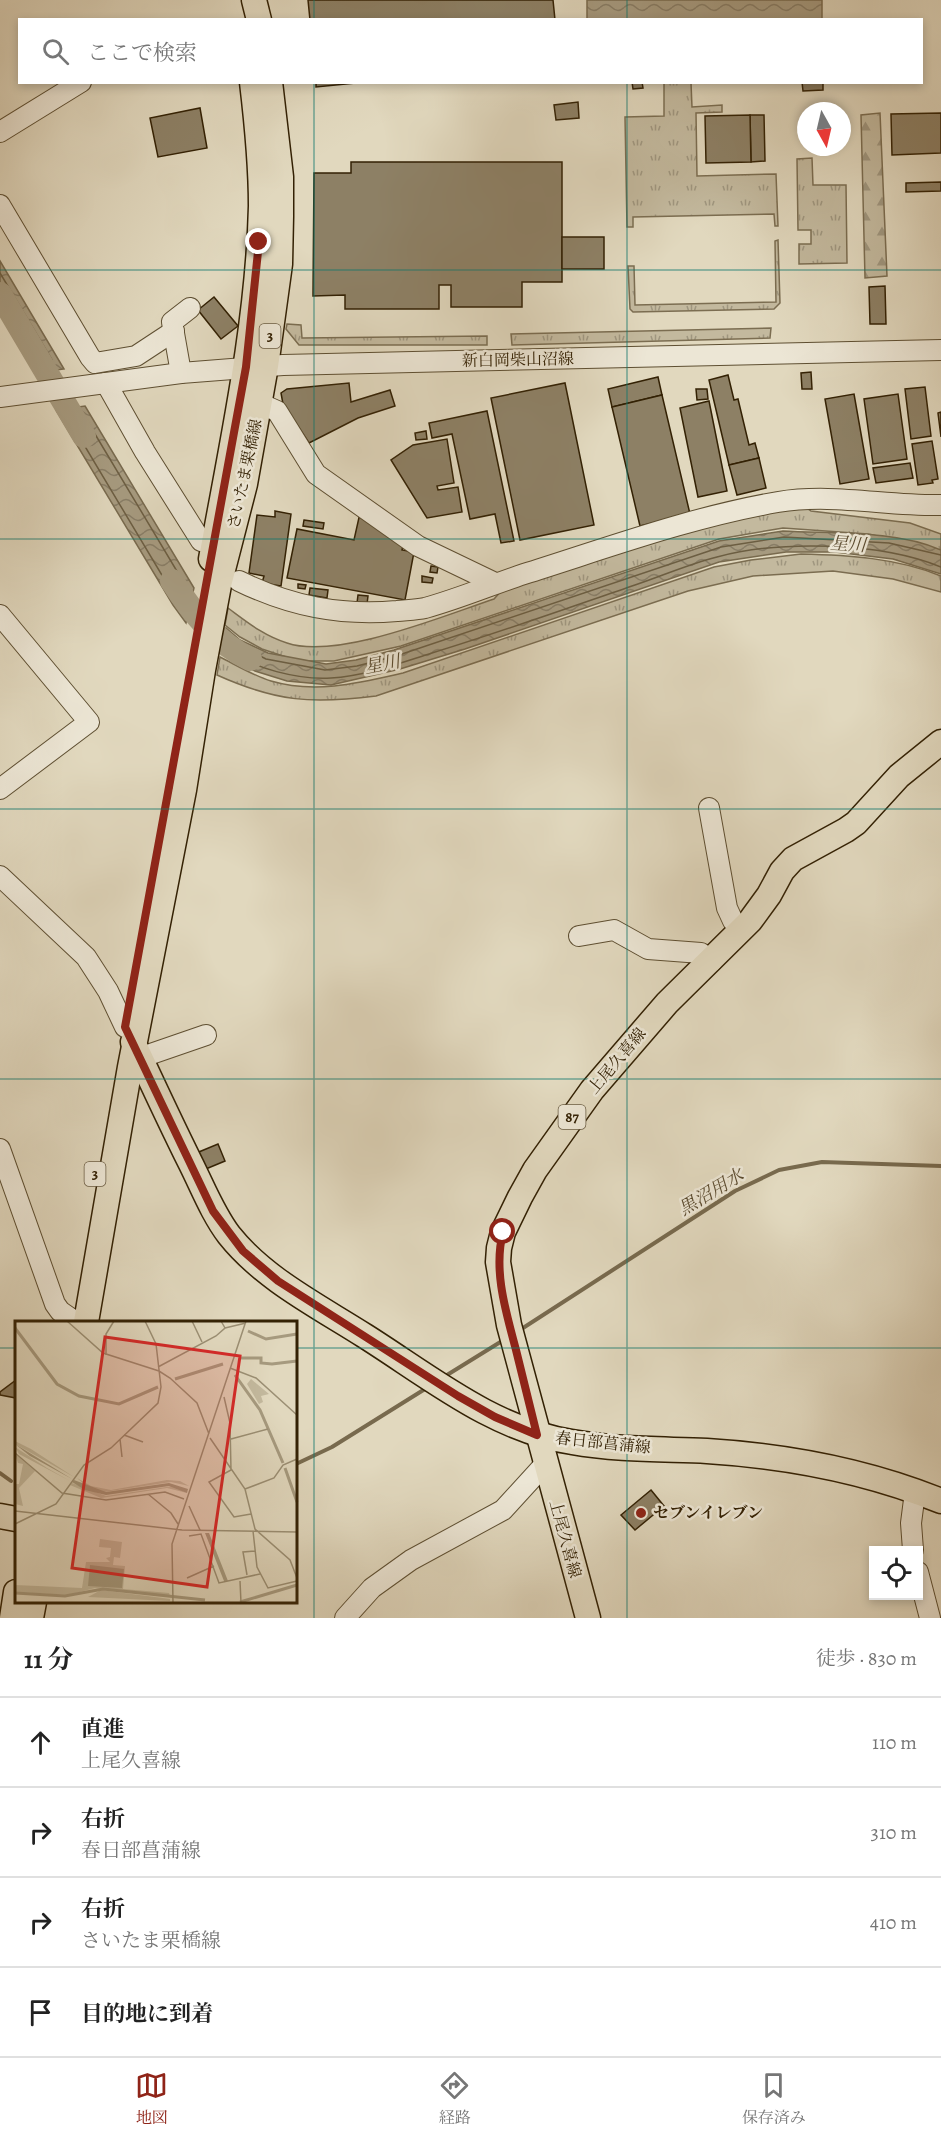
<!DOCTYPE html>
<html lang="ja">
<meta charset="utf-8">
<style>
:root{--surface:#fff;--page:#f6f6f6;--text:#222;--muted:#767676;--line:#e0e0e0;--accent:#8f2418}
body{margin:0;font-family:Alegreya,"Noto Serif JP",serif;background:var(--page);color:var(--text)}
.controls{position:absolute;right:18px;bottom:18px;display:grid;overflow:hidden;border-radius:0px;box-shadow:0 3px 9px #0003}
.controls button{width:54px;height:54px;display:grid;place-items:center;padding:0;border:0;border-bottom:2px solid var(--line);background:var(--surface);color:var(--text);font:30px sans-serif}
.compass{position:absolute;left:797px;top:102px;width:54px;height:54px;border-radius:50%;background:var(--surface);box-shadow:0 3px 9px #0003;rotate:172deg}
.stop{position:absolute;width:18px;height:18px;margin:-14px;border:4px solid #8f2418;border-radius:50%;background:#fff}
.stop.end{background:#8f2418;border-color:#fff;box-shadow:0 2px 6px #0008}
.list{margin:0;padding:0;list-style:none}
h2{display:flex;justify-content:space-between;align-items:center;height:78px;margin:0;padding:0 24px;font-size:26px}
h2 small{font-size:20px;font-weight:400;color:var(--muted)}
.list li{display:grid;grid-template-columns:39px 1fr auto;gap:18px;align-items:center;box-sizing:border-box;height:90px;padding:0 24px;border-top:2px solid var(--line)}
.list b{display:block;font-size:22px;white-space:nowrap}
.list p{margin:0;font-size:20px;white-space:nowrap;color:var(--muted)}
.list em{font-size:20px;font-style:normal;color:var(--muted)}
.icon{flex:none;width:33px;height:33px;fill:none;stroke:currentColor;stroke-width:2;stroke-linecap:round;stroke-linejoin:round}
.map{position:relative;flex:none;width:941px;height:1618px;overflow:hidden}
.search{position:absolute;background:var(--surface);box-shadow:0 3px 9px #0003;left:18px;right:18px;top:18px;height:66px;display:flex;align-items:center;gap:15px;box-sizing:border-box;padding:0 21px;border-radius:0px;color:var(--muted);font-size:22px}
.sheet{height:438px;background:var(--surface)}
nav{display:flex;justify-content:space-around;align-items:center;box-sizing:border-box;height:84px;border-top:2px solid var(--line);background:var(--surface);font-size:16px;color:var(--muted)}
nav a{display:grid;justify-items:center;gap:3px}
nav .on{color:var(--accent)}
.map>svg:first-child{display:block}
</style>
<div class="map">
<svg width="941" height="1618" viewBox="0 0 941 1618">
<defs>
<pattern id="grass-tufts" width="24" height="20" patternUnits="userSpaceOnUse" patternTransform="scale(1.5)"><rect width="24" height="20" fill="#c3b99e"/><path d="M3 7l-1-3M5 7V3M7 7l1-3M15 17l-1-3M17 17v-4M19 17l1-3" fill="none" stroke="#9f967f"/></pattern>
<pattern id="forest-firs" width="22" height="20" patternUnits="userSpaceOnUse" patternTransform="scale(1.5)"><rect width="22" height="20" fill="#c3b99e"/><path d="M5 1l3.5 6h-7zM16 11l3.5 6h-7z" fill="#9f967f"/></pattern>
<pattern id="water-waves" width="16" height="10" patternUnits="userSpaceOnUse" patternTransform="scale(1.5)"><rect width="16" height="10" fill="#a69a7f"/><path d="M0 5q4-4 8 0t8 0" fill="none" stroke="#887d66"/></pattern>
</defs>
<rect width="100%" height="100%" fill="#e1d8be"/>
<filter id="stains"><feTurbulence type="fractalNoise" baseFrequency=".00333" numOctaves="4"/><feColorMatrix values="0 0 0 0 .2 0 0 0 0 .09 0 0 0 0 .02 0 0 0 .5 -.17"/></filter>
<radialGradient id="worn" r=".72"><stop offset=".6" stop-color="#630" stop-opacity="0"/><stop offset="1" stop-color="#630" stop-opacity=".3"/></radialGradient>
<!-- grass -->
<g fill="url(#grass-tufts)" stroke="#7b6d51" stroke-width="1.5">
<path d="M664 83H691L692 107 722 105V112L696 113 697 176 776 174 778 226H775L774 214 633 217V227H627L625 117 664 116Z"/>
<path d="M812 158 813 185H846L847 263 799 264V244H811V230H798L797 159Z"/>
<path d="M778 240 780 303 774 309 633 312 630 309 628 266H634L635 305 776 302 775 241Z"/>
<path d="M287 324 301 325 302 338 487 336V345H299L286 329Z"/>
<path d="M771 328 770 338 512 345 511 334Z"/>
<path d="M804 506 811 511 910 523 941 534V552L930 548 868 534 783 528 719 539 401 646 334 661H298L262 649 240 637 225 625 228 608C247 622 264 636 287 643 337 660 443 616 494 599L502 590 714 523Z"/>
<path d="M801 554C848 555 897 558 941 576V592L893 579 833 571 753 576 688 591 376 696C312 704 277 702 217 675L220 657C236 665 254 676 271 681 315 694 359 683 403 673L714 567 751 560Z"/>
</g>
<!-- forest -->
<path fill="url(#forest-firs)" stroke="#7b6d51" stroke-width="1.5" d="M880 113 887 276 865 278 861 115Z"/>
<!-- water -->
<g fill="url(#water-waves)" stroke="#786a4e" stroke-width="1.5">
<rect x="587" y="0" width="235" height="19"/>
<path d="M0 261 64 369 35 373 0 314Z"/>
<path d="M85 406 194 588 186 623 173 605 56 410Z"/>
<path d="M783 531C833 534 895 530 941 550V574L893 559 835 552H786L719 562 465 649 400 669 331 685 287 681 255 671 222 653 226 628 240 640 268 653 326 664 356 660 394 650 719 541Z"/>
</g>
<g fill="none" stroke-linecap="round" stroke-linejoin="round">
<!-- shore -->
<g stroke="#6c5e42" stroke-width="1.5">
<path d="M0 273 52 360 51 364 38 365 8 316 0 312"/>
<path d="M80 412 83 414 187 588 183 605 178 602 68 418 69 414Z"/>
<path d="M941 555 889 543 784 537 721 547 396 656 357 666 325 670 266 659 233 642 229 643V648C249 669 302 680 331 678 365 676 400 663 432 653 501 632 568 608 635 585 662 576 689 564 717 557 781 540 880 542 941 567"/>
</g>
<!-- stream -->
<g stroke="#786a4e" stroke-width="4">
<path d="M523 1328 735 1191 779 1170 822 1162 941 1166"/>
<path d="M447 1375 502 1341"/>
<path d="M296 1464 332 1447 425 1389"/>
<path d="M0 1473 11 1481"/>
</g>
<!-- river -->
<g stroke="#a69a7f" stroke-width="24">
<path d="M0 294 84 436"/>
<path d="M172 581C192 612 216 643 250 659"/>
</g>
</g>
<!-- building -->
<g fill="#8d8065" stroke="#332104" stroke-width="1.5">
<path d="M308 0H553L555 20H310Z"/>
<path d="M316 82H366L316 87Z"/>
<path d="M632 82H642L643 88 633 89Z"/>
<path d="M802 82H823V90L803 91Z"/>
<path d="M578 102 579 118 556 120 554 105Z"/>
<path d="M200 108 207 148 158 157 150 118Z"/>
<path d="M941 113V153L892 155 891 114Z"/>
<path d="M750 115H764L765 161 751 162Z"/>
<path d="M750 115 751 162 706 163 705 116Z"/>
<path d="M351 162H562V282H522V307H451V285H439V309H345V295L313 296 314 173H351Z"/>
<path d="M941 182V191L906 192V183Z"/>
<rect x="562" y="237" width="42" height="32"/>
<path d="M885 286 886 324H870L869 287Z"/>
<path d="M214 297 238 326 221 339 198 310Z"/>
<path d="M811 372 812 389H802L801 373Z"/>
<path d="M728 375 734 400 738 399 749 445 755 443 759 458 729 465 709 380Z"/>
<path d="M658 377 662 395 612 407 608 389Z"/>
<path d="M349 383 351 402 390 390 395 406 358 418 309 443 283 404 281 393 287 389Z"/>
<path d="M565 383 594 525 520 540 491 398Z"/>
<path d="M925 387 931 436 911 439 905 389Z"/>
<path d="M696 389H707L708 399 697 400Z"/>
<path d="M854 394 869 479 840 484 825 399Z"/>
<path d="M898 394 907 459 873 464 864 399Z"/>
<path d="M662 395 690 514 640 526 612 407Z"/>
<path d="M709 401 727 491 698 497 680 408Z"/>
<path d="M487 411 514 541 501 543 495 514 470 519 452 434 432 438 429 423Z"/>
<path d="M941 412V437L938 413Z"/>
<path d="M426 431 427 439 416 440 415 433Z"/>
<path d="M447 439 454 483 437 486 438 490 458 487 462 512 427 518 391 460 413 445Z"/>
<path d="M932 441 938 479 932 480 933 483 918 485 912 444Z"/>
<path d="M759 458 766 488 737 495 729 465Z"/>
<path d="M910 463 913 478 876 483 873 468Z"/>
<path d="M275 511 291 514 281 586 262 583 264 576 249 573 257 515 275 517Z"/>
<path d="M360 513 403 546 402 550 414 552 405 600 287 578 297 529 354 540Z"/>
<path d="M304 520 324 523 323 529 303 526Z"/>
<path d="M431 566 438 567 437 573 430 572Z"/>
<path d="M422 576 433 578 432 583 422 582Z"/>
<path d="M298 584 306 585 305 589 298 588Z"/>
<path d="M310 588 328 590 327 598 309 595Z"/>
<path d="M358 595 368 596 367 604 357 603Z"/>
<path d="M218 1144 225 1161 201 1171 194 1154Z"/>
<path d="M16 1380V1398L0 1395V1392Z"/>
<path d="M651 1490 664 1506 635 1530 621 1515Z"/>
</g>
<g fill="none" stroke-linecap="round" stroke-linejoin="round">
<!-- minor casing -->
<g stroke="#5e4f32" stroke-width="22">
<g id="minor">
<path d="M0 132 81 82"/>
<path d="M0 205 90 357 95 363 136 356 174 331"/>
<path d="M181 373 172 322 190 308"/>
<path d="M106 383 145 452 201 541"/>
<path d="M0 397 181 373 283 365 941 350"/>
<path d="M259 403 277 411 316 474 418 546 495 583"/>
<path d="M239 581C290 606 340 616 397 611 406 610 416 610 425 608 458 599 491 585 524 574 607 548 691 517 778 502 832 493 886 506 941 505"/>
<path d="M0 615 89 722 0 789"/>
<path d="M709 808 727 908 733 921 742 930"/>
<path d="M0 876 86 957 108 991 125 1027"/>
<path d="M579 936 614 930 648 949 701 953 712 961"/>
<path d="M141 1062 148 1055 206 1035"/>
<path d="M0 1149 55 1304 60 1311 70 1318"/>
<path d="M913 1550 911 1523 915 1492"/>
<path d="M918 1572 930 1618"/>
<path d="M345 1618 372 1588 411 1560 503 1510 545 1464"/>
</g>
</g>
<!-- major casing -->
<g stroke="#332104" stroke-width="27">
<g id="major">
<path d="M254 0 259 20"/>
<path d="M211 559C232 442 258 325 261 206 261 164 257 124 252 82"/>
<path d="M133 1042C152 1083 171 1124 191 1164 203 1188 213 1214 229 1235 264 1279 318 1306 365 1336 430 1377 494 1430 572 1442 617 1450 662 1449 707 1451 787 1456 867 1471 941 1501"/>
<path d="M86 1322 130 1067 184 790 203 670 219 585 245 484 266 366 280 264 281 216V177L270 82"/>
<path d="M0 1516 16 1519"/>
<path d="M12 1618 16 1592"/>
<path d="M31 1618 34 1602"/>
<path d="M588 1618 509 1325 498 1262 499 1248 503 1232 520 1197 535 1170 592 1090 667 1003 750 921 769 895 782 871 793 859 846 830 856 823 899 776 941 742"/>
</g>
</g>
<!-- minor -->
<use href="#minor" stroke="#ece6d5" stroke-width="20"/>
<!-- major -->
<use href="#major" stroke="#e1d8be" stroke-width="24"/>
</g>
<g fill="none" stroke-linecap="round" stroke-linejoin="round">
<!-- route -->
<path stroke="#8f2418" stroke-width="8" d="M259 242 246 367 125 1027 213 1211 243 1251 278 1281 458 1396 495 1417 537 1435C530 1407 523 1379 516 1350 506 1312 493 1271 503 1232"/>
</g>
<!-- grid -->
<path fill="none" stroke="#0f766e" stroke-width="1.5" stroke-opacity="0.55" d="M314 0V20M627 0V20M314 82V1618M627 82V1618M0 270H941M0 539H941M0 809H941M0 1079H941M0 1348H16M296 1348H941"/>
<!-- markers -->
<circle fill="#8f2418" stroke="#ece6d5" stroke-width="2" cx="641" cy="1513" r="6"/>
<g text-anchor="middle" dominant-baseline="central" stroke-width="5" stroke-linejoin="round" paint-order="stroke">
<!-- shield labels -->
<g fill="#ece6d5" stroke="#6a5c43" stroke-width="1.5">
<rect x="259.5" y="324" width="21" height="24" rx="4.5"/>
<rect x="558.5" y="1105" width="27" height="24" rx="4.5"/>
<rect x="84.5" y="1162" width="21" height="24" rx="4.5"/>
</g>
<g font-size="15" font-weight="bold" fill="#332104">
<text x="270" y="336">3</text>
<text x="572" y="1117">87</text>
<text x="95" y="1174">3</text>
</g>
<!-- street labels -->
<g font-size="16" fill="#332104" stroke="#ece6d5">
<text transform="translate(518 360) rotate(-1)">新白岡柴山沼線</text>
<text transform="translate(245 474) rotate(-78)">さいたま栗橋線</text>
<text transform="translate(617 1061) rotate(-50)">上尾久喜線</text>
<text transform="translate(603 1443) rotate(6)">春日部菖蒲線</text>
<text transform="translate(565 1539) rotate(75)">上尾久喜線</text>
</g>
<!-- poi labels -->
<g font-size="16" font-weight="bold" fill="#332104" stroke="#ece6d5" text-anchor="start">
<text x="653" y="1513">セブンイレブン</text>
</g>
<!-- water labels -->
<g font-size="18" font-style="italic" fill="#5b4b2f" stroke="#ece6d5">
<text transform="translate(848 544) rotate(4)">星川</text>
<text transform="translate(382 664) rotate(-11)">星川</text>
<text transform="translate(711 1192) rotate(-31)">黒沼用水</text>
</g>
</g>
<!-- overview -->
<g transform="translate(15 1321)">
<rect width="282" height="282" fill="#e1d8be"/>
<path d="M236 58 254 73 246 75 248 81 244 83 232 63ZM0 120 16 128 59 156 0 123ZM0 126 32 147 55 160 4 133ZM0 133 20 150 4 167 8 185 0 183V163H4L8 143 3 142ZM62 157 76 165 96 169 152 159 165 160 174 165 156 161 89 171 72 166ZM57 162 91 175 158 165 172 172 152 167 86 177 55 164ZM85 218 107 221 105 237 99 236 98 244 110 245 108 268 154 272 155 275 80 267 53 274 0 271V264L67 267 71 241H95L91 237 95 236 96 227 84 226ZM86 269 155 278V280L73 276Z" fill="#c3b99e"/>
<path d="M0 123 57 158 15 135ZM59 159 91 171 154 162 173 168 172 172 154 165 91 174 70 169 57 161ZM190 212H194L213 260H209ZM75 244 109 248 107 267 73 265Z" fill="#a69a7f"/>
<path fill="none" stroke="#a69a7f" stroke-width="3" d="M0 7 42 63 64 75 104 83 143 66M233 10 251 18 282 13M225 37H246V42L257 43 282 40M220 54 245 89 268 142M160 58 208 43M270 147 282 181M0 272 50 275 88 268 190 279M225 281 282 264"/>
<path fill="none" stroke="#9b8f74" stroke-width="1.5" d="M52 0 88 32 144 50 155 57 182 82 194 113M177 0 187 21M210 7 231 2M91 34V13L99 0M143 46 201 15 210 7 206 0M215 47 241 57 282 94M209 76 215 102 216 149 194 161 219 196 236 193M109 114 128 121M195 117 230 168 240 208 275 239 282 257M105 118 107 136M216 118 253 108M0 132 47 172 91 179 150 171 169 178M230 168 259 157 268 144 282 138M133 173 156 192 163 203M174 185 185 209M0 190 167 209 282 211M0 203 41 183 69 144 96 127 143 82 146 66 141 23 130 0M238 210 242 246 253 267 282 260M174 215 186 213 204 262 245 253M232 254 228 231 240 230M172 257 199 245M225 260 226 282M158 282 157 223 231 0"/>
<path fill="#d62828" fill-opacity="0.15" stroke="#d62828" stroke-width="3" d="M90 16 225 35 192 266 57 247Z"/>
<rect width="282" height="282" fill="none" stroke="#332104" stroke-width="3"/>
</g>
<rect width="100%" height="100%" filter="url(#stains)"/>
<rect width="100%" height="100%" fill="url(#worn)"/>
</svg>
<div class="controls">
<button><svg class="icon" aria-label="locate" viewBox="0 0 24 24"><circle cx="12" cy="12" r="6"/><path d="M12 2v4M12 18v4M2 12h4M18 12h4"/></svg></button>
</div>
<svg class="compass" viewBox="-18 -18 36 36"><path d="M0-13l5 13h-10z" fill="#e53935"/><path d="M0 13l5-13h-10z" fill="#767676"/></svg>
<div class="stop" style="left:503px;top:1232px"></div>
<div class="stop end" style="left:259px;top:242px"></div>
<div class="search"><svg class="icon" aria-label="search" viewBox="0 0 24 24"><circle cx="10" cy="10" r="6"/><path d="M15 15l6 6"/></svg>ここで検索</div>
</div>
<section class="sheet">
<h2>11 分<small>徒歩 · 830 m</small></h2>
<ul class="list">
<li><svg class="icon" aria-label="ahead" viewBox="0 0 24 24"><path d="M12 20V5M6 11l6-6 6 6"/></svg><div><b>直進</b><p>上尾久喜線</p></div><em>110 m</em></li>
<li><svg class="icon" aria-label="right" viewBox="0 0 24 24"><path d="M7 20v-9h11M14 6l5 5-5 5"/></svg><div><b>右折</b><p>春日部菖蒲線</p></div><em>310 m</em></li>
<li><svg class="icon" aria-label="right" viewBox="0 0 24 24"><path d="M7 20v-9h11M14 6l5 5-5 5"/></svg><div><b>右折</b><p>さいたま栗橋線</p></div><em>410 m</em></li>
<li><svg class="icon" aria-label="arrive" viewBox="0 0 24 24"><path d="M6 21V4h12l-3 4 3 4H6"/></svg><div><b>目的地に到着</b></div></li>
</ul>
</section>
<nav>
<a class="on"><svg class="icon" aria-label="map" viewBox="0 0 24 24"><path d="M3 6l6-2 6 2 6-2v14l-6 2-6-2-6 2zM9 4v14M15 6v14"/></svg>地図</a>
<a><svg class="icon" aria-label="directions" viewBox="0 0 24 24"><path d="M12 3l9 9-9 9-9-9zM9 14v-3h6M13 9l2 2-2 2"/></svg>経路</a>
<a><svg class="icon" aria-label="saved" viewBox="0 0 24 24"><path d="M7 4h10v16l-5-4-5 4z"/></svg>保存済み</a>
</nav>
